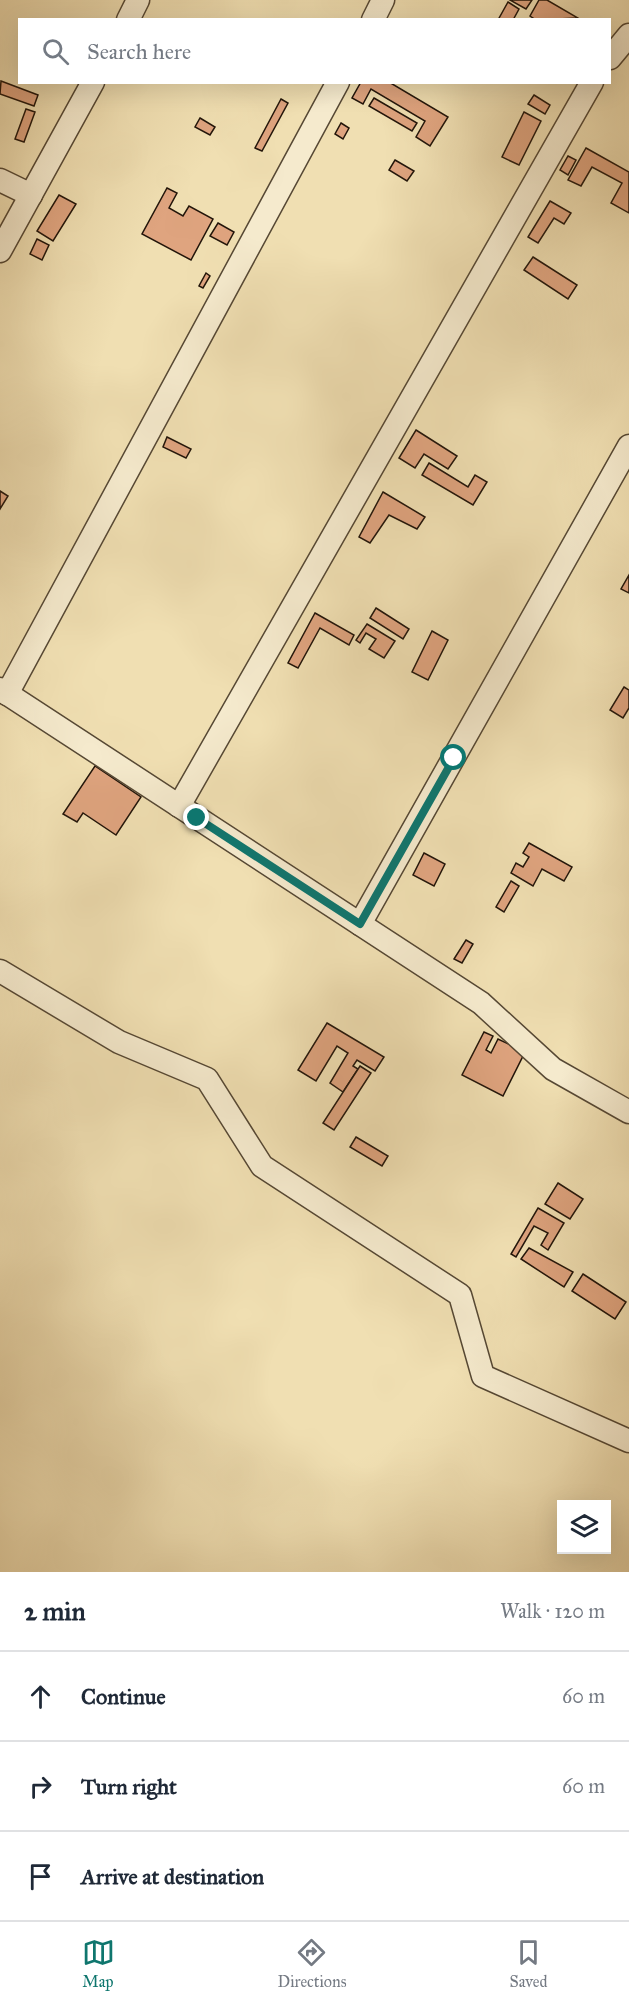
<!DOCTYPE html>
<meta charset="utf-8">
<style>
:root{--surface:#fff;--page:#f2f2f3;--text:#1f2937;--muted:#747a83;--line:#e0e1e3;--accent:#0f766e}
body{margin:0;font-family:"IM FELL Great Primer",serif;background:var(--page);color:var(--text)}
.controls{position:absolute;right:18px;bottom:18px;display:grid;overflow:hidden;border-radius:0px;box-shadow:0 6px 24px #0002}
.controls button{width:54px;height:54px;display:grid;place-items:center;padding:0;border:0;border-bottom:2px solid var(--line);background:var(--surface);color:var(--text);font:30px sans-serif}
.stop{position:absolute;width:18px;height:18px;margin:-14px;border:4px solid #0f766e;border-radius:50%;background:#fff}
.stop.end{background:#0f766e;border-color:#fff;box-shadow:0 2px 6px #0008}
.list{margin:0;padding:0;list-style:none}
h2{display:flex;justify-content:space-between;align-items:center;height:78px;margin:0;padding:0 24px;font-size:26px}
h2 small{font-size:20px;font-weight:400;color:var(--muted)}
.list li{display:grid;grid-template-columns:39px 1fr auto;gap:18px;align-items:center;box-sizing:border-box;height:90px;padding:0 24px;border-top:2px solid var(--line)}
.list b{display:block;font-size:22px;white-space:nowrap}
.list em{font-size:20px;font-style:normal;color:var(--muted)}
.icon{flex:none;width:33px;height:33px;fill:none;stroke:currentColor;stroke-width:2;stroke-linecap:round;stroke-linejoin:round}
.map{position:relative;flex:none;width:629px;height:1572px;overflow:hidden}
.search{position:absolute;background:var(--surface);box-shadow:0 6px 24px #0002;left:18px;right:18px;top:18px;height:66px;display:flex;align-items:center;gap:15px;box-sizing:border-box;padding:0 21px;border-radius:0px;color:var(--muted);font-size:22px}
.sheet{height:348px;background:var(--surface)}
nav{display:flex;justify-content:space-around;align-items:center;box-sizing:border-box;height:84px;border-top:2px solid var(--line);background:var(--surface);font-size:16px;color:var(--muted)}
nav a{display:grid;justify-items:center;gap:3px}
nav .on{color:var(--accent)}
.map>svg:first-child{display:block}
</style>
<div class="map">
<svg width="629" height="1572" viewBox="0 0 629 1572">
<rect width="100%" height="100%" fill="#f0dfb2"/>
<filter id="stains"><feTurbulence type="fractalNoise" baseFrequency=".00333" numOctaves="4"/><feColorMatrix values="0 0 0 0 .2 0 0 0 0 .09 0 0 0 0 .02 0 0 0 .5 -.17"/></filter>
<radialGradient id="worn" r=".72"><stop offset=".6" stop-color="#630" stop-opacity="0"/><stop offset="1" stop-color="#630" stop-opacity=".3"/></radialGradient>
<!-- building -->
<g fill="#dfa47f" stroke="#22150a" stroke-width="1.5">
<path d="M510 0H532L526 9Z"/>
<path d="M539 0H547L578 18 536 20 530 16Z"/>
<path d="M508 2 519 9 513 20H498Z"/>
<path d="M1 81 38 95 34 106 0 94Z"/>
<path d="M361 82H389L448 117 430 146 416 137 425 121 371 89 363 104 352 98Z"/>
<path d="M534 95 550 105 545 114 528 104Z"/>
<path d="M374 98 417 123 412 131 369 106Z"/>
<path d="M281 99 288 103 262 151 255 148Z"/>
<path d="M26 109 35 112 24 142 15 139Z"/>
<path d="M524 112 541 121 519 165 502 157Z"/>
<path d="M200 118 215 127 210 135 195 127Z"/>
<path d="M341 123 349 128 343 139 335 134Z"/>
<path d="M586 148 629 172V213L611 203 622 183 592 167 581 186 568 180Z"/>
<path d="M568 156 576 160 568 175 560 170Z"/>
<path d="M395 160 414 171 407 181 389 170Z"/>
<path d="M167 188 177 193 169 208 183 216 189 206 213 219 191 260 142 234Z"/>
<path d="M59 195 76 204 53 241 37 231Z"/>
<path d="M550 201 571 213 564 224 554 218 538 243 528 237Z"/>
<path d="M218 223 234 232 227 245 210 236Z"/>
<path d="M37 239 49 245 42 260 30 254Z"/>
<path d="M533 257 577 285 568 299 524 270Z"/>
<path d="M206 273 210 276 203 288 199 286Z"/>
<path d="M416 430 457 456 448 469 424 454 415 468 399 458Z"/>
<path d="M167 437 191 449 186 458 163 447Z"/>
<path d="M429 463 468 487 475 475 487 482 473 505 422 475Z"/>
<path d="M0 491 8 496 0 509Z"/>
<path d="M383 492 425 517 417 529 389 515 370 543 359 537Z"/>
<path d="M629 575V593L621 589Z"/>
<path d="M376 608 409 629 403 639 370 618Z"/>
<path d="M315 613 354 635 349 645 320 628 298 668 288 663Z"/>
<path d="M367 624 395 641 384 658 369 649 376 639 366 633 360 643 356 640Z"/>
<path d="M432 631 448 640 428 680 412 672Z"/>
<path d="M624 687 629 690V708L623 718 610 710Z"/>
<path d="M95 766 141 797 116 835 83 813 77 822 63 814Z"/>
<path d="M529 843 572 867 564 881 542 869 533 886 511 873 516 863 523 867 529 857 523 853Z"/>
<path d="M424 853 445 864 434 886 413 875Z"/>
<path d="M511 881 519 886 504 912 496 907Z"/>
<path d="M466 940 473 944 462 963 454 959Z"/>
<path d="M327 1023 384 1057 375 1071 357 1060 353 1066 358 1069 343 1092 330 1083 348 1053 337 1046 316 1081 298 1070Z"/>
<path d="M484 1032 493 1036 486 1050 491 1053 498 1039 525 1052 503 1096 462 1075Z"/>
<path d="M360 1066 371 1073 334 1130 323 1123Z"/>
<path d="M356 1137 388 1156 382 1166 350 1147Z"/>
<path d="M558 1183 583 1199 570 1219 545 1204Z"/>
<path d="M538 1208 564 1223 548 1250 541 1245 548 1233 534 1226 516 1257 511 1254Z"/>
<path d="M529 1248 573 1272 564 1287 521 1259Z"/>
<path d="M583 1274 626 1302 615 1319 572 1291Z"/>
</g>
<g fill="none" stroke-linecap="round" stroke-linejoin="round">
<!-- minor casing -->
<g stroke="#564834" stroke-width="25">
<g id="minor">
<path d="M128 20 138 0"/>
<path d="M373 20 383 0"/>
<path d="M610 58 629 35"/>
<path d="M0 180 31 195"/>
<path d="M0 251 93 82"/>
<path d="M0 689 481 1003 553 1069 629 1112"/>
<path d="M7 694 338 82"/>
<path d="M179 806 592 82"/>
<path d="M360 924 629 446"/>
<path d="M0 971 119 1042 207 1079 262 1166 460 1295 483 1376 629 1441"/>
</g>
</g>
<!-- minor -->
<use href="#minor" stroke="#f5eacd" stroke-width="22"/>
</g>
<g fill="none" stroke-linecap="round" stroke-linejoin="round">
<!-- route -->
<path stroke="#0f766e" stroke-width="8" d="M197 818 360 924 454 758"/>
</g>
<rect width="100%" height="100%" filter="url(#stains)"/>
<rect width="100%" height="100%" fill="url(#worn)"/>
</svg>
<div class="controls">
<button><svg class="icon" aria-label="layers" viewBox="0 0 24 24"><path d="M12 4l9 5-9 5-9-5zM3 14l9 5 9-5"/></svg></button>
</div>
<div class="stop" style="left:454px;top:758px"></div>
<div class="stop end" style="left:197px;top:818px"></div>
<div class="search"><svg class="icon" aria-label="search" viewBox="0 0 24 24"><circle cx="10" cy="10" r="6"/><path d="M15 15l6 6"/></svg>Search here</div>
</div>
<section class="sheet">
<h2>2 min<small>Walk · 120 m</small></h2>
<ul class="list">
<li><svg class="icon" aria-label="ahead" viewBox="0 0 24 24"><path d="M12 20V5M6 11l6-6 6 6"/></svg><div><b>Continue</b></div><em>60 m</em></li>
<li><svg class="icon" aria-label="right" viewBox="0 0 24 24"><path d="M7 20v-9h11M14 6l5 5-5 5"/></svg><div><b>Turn right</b></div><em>60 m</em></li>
<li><svg class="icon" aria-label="arrive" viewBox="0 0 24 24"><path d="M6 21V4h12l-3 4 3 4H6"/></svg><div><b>Arrive at destination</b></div></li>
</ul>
</section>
<nav>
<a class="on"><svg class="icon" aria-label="map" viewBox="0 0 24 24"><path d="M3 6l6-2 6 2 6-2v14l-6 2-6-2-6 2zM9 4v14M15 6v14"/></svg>Map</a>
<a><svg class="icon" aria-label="directions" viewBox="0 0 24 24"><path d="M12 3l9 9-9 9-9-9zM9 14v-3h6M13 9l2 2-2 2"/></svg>Directions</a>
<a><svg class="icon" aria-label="saved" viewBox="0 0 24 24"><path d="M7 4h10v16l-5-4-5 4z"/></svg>Saved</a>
</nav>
